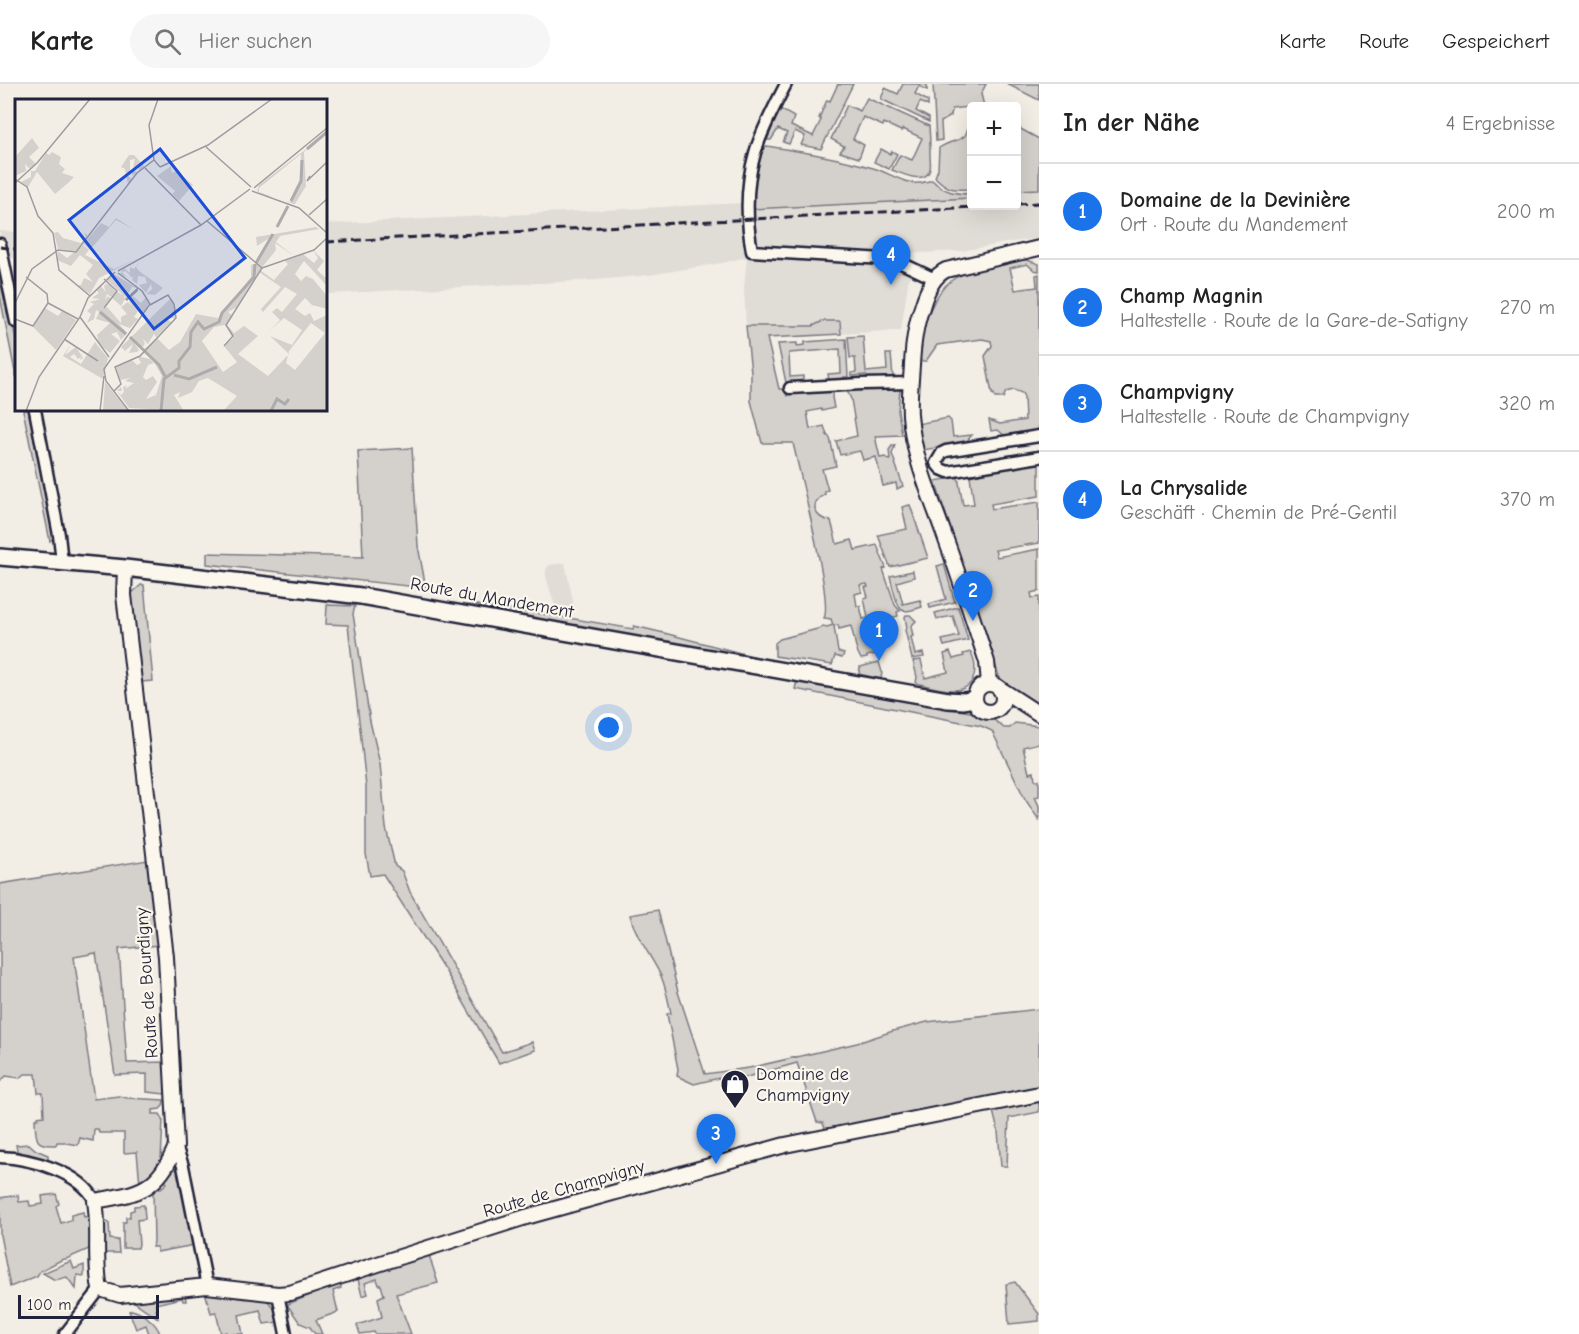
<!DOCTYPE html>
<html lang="de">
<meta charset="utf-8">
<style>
:root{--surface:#fff;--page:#f6f6f6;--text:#222;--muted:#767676;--line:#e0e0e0;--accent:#1a73e8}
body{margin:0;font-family:"Comic Neue",sans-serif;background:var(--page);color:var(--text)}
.controls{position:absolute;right:18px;top:18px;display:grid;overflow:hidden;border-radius:6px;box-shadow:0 6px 24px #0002}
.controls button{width:54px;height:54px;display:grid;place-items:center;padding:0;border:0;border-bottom:2px solid var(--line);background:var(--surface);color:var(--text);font:30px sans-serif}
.scale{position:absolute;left:18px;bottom:15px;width:141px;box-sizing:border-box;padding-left:6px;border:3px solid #22223b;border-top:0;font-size:16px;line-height:21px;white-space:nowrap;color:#22223b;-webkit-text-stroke:4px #fbf7ec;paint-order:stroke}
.you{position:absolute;left:609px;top:644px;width:21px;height:21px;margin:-15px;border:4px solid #fff;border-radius:50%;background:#1a73e8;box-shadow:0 0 0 9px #1a73e833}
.badge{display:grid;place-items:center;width:39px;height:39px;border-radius:50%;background:var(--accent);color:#fff;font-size:20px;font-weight:700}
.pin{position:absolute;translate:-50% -50px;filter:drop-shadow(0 2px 3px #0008)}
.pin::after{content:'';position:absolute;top:32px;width:21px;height:18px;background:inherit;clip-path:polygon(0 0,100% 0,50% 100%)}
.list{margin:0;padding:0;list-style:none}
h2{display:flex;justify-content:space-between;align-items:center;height:78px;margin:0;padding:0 24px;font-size:26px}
h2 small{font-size:20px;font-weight:400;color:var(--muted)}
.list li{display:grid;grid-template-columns:39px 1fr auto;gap:18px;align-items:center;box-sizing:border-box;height:96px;padding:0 24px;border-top:2px solid var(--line)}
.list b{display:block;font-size:22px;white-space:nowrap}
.list p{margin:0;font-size:20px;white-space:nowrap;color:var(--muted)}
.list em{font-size:20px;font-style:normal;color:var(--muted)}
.icon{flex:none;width:33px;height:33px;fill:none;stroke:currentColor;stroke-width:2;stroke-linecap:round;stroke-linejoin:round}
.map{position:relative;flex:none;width:1039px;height:1250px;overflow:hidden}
header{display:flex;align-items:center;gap:36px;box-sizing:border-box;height:84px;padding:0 30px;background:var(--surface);border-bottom:2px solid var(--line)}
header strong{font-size:28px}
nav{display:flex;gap:33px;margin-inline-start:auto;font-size:21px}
.search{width:420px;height:54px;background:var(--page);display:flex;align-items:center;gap:15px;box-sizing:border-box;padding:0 21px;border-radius:33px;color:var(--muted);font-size:22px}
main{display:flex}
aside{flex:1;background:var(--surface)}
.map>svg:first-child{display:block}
</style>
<header>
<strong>Karte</strong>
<div class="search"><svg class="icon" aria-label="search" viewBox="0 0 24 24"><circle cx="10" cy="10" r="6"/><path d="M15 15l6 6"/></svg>Hier suchen</div>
<nav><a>Karte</a><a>Route</a><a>Gespeichert</a></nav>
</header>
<main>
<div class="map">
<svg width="1039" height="1250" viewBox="0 0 1039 1250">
<rect width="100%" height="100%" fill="#f2eee5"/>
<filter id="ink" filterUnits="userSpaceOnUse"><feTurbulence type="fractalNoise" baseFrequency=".0167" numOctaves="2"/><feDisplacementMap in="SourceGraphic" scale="12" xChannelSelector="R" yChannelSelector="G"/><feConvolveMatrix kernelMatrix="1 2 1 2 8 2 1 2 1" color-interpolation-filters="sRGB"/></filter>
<g filter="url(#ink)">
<!-- built -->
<g fill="#e0dcd6">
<path d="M1017 106H1039V157L1031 159 1030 155 961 167 900 170 909 192 901 246 841 250 840 237H823L814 242H746L744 204 747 173 722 179 649 191 596 196 326 210V140L743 119V126L922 114 926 109 971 108 972 122H1017Z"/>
<path d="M0 147 16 148V175L0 172Z"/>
<path d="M565 479 575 527 555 522 546 493V486L549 481Z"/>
</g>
<!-- green -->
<g fill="#d4d1cc" stroke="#7b7a84" stroke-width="1.5" fill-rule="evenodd">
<path d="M838 0 840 1 841 0H853L821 65 801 61 805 52 795 47 789 60 783 58 787 49 778 45 771 56H767L780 25 794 33 791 42 813 52 821 36 819 34 827 16 830 17Z"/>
<path d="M903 0H927V6L919 2 915 10 928 17V22L920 18 916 27 929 34V38L881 15 885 4 898 10Z"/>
<path d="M933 0H986L981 10 984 22H972L971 105C953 106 948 106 935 93L938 85 939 64C958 51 970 63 968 30L969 29 968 23 952 25 951 32 941 38 942 56 936 57Z"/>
<path d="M1007 0H1039V16Z"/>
<path d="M867 14 929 42C930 52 930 61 930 71 930 75 931 81 930 85 926 102 901 89 892 86L900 71 912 76 922 54 903 45 901 47 884 39 883 42 863 33 853 55 864 61 859 74 840 68 844 62 831 55 847 21 860 27Z"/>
<path d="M1017 43 1039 55V105L1017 106Z"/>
<path d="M767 62C803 68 839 74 873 84 887 88 899 97 913 99 920 100 926 98 932 96 944 108 955 110 971 110V114L751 125 756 87 761 65Z"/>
<path d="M881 65 890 70 892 67 897 70 889 85 874 78Z"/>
<path d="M1020 176H1027L1039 180V187L1034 186 1027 180 1010 184 1015 206 1037 203 1036 191 1039 190V347L1005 352 998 346 991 347 989 336 1000 340 1025 336 1024 313 1022 309 1013 306 1006 308 1003 314H995L994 310H992L985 272 992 262 991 257 982 255 937 261 926 277H917C921 251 930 211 952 196 967 185 1002 180 1020 176Z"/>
<path d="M0 199 4 200 16 256V293L0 212Z"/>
<path d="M823 237H840L841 250 767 254 779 305H787L786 310 787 312 793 306 834 307 832 313 834 324 822 327 821 325 807 328 810 345 824 342 827 351 830 354 836 382 822 385 828 406 825 407V410C809 419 813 434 831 437L837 460 852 456 855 466 877 461 886 484 883 485 895 521 900 527 897 528 898 532 868 540 872 559 877 570 867 572V574L861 575 857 567 851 542 839 545 838 541 834 542 838 568 844 570 842 574 835 572 832 581 775 572V559L780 555 821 544 823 542 827 543 833 541 831 535 824 534C833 516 799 387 793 359H762L751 317V288L746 242H813ZM867 500 868 503H865L868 513 864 514 868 534 863 535 860 522H857L855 510 862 508 860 501Z"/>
<path d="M863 252 866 288 887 286 886 270H891L893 293 866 295V291L851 292V289L856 288 855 274H850L848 253Z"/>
<path d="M846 255 848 293H844V297H829L828 290 841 289 840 265 789 269 790 293 803 292V299H786L778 260 797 259V262L805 261V258Z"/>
<path d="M875 303 900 305 898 327 902 351 875 352 880 374 885 373 890 376 889 366 892 362 895 361 892 370 903 402 897 405 896 399 883 402 876 373 863 376 860 367 840 371 836 357 857 352 851 315 847 307 850 304Z"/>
<path d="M23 326H31L56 452 50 457Z"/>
<path d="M948 334 951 337 953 353 972 351 965 359 923 366 917 340Z"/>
<path d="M412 364 418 462 426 504 207 480V469L363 473 358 367Z"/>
<path d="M1039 379V412L991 420 992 425 1039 418V459L995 466 997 473 1039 465V507L1031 509 1032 514 1039 513V554L1038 555 1039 560V620C1024 614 1007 607 999 592L935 397 958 393 963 421 974 420 970 392 1001 384H1015V382Z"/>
<path d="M910 421 928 474 890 483 878 451 907 445 902 423Z"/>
<path d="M944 480 955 518 930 524 929 520 946 515 937 482Z"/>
<path d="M913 487 914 493 897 498 903 520 920 516 922 523C917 524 907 529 902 526 896 522 892 500 890 492Z"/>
<path d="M141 501H144L153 597 141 598 131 518 132 509Z"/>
<path d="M469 520 551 531 633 545 634 542 664 549 756 573 755 575 469 523Z"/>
<path d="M327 521 355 522 353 530 370 637 380 680 386 744 395 782 402 787 410 808 502 968 532 958 535 966 499 979 446 888 383 790 370 792 366 770V703L360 645 348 541 326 540Z"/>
<path d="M958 523 968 556 944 562 942 556 959 552 953 532 937 535 935 529Z"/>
<path d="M906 531H910L916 537 911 542 913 552 911 553 915 571 923 569 924 573 912 575 905 546 907 544 905 533Z"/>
<path d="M950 568 953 575 964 572 963 570 971 568C978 583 977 604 956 606 943 607 928 602 916 599L917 593 913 577 921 576 925 594 948 588 944 570Z"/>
<path d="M879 578 882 588 881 595 859 590 860 583Z"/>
<path d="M797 597 875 612 976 629 994 636 1004 644H1010L1015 639 1039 642V659L1023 663 1029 689 1034 688 1035 696H1039V712L1035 713 1039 722V736L1025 715 992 647 981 642 795 605Z"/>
<path d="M148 776 159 861 119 865 127 979 165 978V1010L147 1008V990L115 991 96 869 74 873 94 1015 119 1012 127 1014 164 1016 163 1022 160 1025 153 1026V1030H160L163 1035 161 1076C158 1087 150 1093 140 1100L137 1068 124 1069V1049H99L98 1045H94L93 1057 80 1054 78 1061 66 1059 65 1058H57L56 1061C34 1062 36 1055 35 1035H38V1033L44 1032 43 1009H38L36 990H25L20 994 6 992 0 998V800Z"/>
<path d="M658 826 678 908 705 990 749 984 857 959 893 947 927 938 1039 925V1005L826 1048 823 1039 817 1038 797 979 722 1000 719 994 694 1000 677 992 678 985 667 930 671 929C668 916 666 904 661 892 651 871 636 854 630 831Z"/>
<path d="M1039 1016V1028L1009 1034 1007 1082H1001L998 1047 993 1027Z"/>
<path d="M29 1060 36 1066 48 1071V1078L16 1067 17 1066 16 1061Z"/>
<path d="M175 1085 179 1087 193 1157 192 1161 189 1162 157 1168V1163H152L154 1158 153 1106 158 1103 160 1105 167 1099 164 1096Z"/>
<path d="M56 1110 59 1120 56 1122 61 1139 71 1136V1131L83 1128 84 1133 91 1132V1162L89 1165 66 1175H63L40 1187 37 1192 10 1203 0 1151V1114L18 1111 19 1118 29 1117 30 1122 43 1120 42 1112Z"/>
<path d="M144 1121 145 1135 137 1136 139 1160 138 1164H123V1138H126V1133H130V1127L134 1126V1122Z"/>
<path d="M106 1137 109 1139 110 1155 118 1156 119 1169H105V1139Z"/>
<path d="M429 1171 438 1199 396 1210 411 1250H375L374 1248 360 1250 357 1241 382 1233 378 1214 384 1211 381 1201H379L377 1195 365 1199 368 1210 362 1212 358 1195 359 1192 400 1177 403 1179Z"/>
<path d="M71 1177 74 1185 84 1181V1192L77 1191 76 1205 67 1193 55 1196 43 1189Z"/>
<path d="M1015 1198 1039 1230V1237L1009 1240 1006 1200Z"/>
<path d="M340 1199 341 1204 333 1207 338 1228 316 1236 322 1250H315L310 1243 300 1239 288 1222V1220Z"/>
<path d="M205 1208 266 1215 275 1225 278 1238 264 1240 260 1226 239 1231 243 1250H227L226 1248 221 1250 216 1228 211 1229Z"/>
<path d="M185 1210 186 1217H183L182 1214 155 1220 158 1234 136 1219 135 1216 136 1215Z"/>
<path d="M132 1226C143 1229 157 1239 160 1250H149L146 1241 136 1245 129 1227Z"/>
</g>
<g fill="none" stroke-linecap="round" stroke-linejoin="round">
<!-- minor casing -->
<g stroke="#22223b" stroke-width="15">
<g id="minor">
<path d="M786 0C776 19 761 48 755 69 746 100 746 135 752 167L884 175 899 178 935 195"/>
<path d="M0 160 16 238"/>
<path d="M790 304 862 300 911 299"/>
<path d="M35 326 59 451 62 478"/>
<path d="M1039 352 946 367 942 369 936 379 941 385 948 388 1039 373"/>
<path d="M176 1062 183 1082 207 1202"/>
<path d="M0 1073C29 1074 81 1088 95 1117"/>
<path d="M278 1210 286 1250"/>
<path d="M65 1250 100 1205"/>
</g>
</g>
<!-- tertiary casing -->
<g stroke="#22223b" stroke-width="18">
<g id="tertiary">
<path d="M125 484 124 511 166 873 176 1062C158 1107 139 1109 95 1117 100 1146 94 1175 100 1205L120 1211 207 1202 278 1210 290 1209 381 1179 526 1133 785 1061 1039 1010"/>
<path d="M989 599 987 578C973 536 960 494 945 453 931 413 913 373 910 331 909 314 911 297 912 281 913 261 915 242 922 223 926 209 933 192 946 186L1039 164"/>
<circle cx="989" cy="614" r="14"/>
<path d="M999 604 1039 630"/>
</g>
</g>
<!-- secondary casing -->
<g stroke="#22223b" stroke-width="20">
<path id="secondary" d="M0 473 125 484 361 512 948 616 964 617 974 615"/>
</g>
<!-- minor -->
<use href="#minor" stroke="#fbf7ec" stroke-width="10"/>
<!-- tertiary -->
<use href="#tertiary" stroke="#fbf7ec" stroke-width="14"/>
<!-- secondary -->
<use href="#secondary" stroke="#fbf7ec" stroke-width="15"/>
<!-- rail -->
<g stroke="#22223b" stroke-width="3" stroke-dasharray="9 4.5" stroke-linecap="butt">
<path d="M1017 120 1039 119"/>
<path d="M326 158 992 122"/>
<path d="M0 163 16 165"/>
</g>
</g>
</g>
<!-- icons -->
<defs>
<g id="shop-pin" transform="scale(1.5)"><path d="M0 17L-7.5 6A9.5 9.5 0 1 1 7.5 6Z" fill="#22223b" stroke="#fbf7ec"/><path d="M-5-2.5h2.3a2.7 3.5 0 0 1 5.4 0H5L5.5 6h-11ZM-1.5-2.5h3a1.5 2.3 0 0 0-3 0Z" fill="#fff"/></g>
</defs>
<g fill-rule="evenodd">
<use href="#shop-pin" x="735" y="1000"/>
</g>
<g text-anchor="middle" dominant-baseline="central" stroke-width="4.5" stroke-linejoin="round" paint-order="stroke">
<!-- street labels -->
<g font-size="18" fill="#22223b" stroke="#fbf7ec">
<text transform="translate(492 514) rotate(10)">Route du Mandement</text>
<text transform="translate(147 899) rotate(-94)">Route de Bourdigny</text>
<text transform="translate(564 1105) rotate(-16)">Route de Champvigny</text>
</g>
<!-- poi labels -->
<g font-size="18" fill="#22223b" stroke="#fbf7ec" text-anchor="start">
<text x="756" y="990">Domaine de<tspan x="756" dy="21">Champvigny</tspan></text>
</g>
</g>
<!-- overview -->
<g transform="translate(15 15)">
<rect width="312" height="312" fill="#f2eee5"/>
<path d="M17 39 24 49 14 58 21 65 15 70 10 65 11 72 0 77V58ZM303 41 289 53 291 87 280 105H279L270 102 275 103 285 83 286 55 244 89V93L258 98 247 96 242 92 244 86ZM37 53 46 58 44 65 50 70 47 74 59 78 53 84 40 95 22 73 13 88 6 83 16 78V72H20L31 54 34 56ZM114 56H119L130 68 124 72 123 67 118 68 120 60 115 61V71L122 73 118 77 116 72 111 75 117 80 113 86 110 70 106 68ZM156 67 157 74 162 72 178 86 164 102 157 95 160 92 142 77ZM101 119 118 130 101 121 75 151 68 145 86 124 94 128ZM301 128 304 130 265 137 261 143 279 157 260 144 261 151 245 171 259 181 273 165 270 162 288 155 299 164 303 159 298 151 309 162 302 171 312 180V187L289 162 280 175 286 182 291 177 298 180 312 197V210L297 206 290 199 280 210 290 217 295 214 299 222 312 216V312H208L222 297 193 279 184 282 177 293 163 299 165 293 159 296 169 312 114 309 102 292 106 288 107 292H102L106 296 109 293 108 288 112 286 110 290 119 284 110 282 115 279 105 281 101 268 117 261 122 266 126 264 123 258H126L135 260 139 264 133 266 128 278 131 281 138 277 142 283 131 300 141 296 147 277 136 258 128 251 126 256 128 251 142 239 154 251 165 243 181 215 203 219 236 178V166L242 164 259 136 241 163 256 138 242 147 241 138ZM244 173 266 188 246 210 248 213 270 188 282 195 267 213 262 209 257 213 265 221 254 232 269 219 287 231 277 246 255 237 274 255 253 277 223 255 243 237 229 227 219 234 212 226 218 217 213 213 222 208ZM296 224 310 234 280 271 271 264 274 252ZM210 226 218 239 209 247 222 263 208 273 187 242 199 228ZM43 133 48 139 66 144 71 138 69 133 73 137 61 153 43 150 39 134ZM68 146 74 151 70 156 99 170 119 161 84 179 75 195 61 186H66L69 179 78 183 71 175 78 166 65 156 56 167 42 161 43 152 52 159ZM124 163 121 168 124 172 148 189 140 196 131 195 137 190 136 185 131 194 124 186 132 184 130 178 123 177 122 185 117 181 119 177 117 179 111 172 107 173 112 179 105 175 109 169 115 174V168L119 170ZM99 175 122 189 117 188 111 199 108 196 110 200 106 207 97 199 102 193 108 196 91 180ZM92 183 91 187 93 184 101 193 96 198 92 195 90 201 93 197 96 200 88 209 92 208 106 224V218L112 215 106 208 113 203 116 206 114 202 118 197 126 204 131 198 134 204 129 213 123 212 119 218 123 220 115 229 104 225 112 234 106 241 102 233 96 235 105 242 95 254 84 245 82 236 95 224 81 220 84 213 81 211 79 220 72 224 76 215 72 212 79 205 75 203 85 200 77 199 84 194 81 191 85 186 91 193 89 187ZM156 199 159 205 161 218 160 220 157 219 158 210 157 219 151 220 157 223 141 238 139 235 133 245 128 240 130 245 126 250 118 242 124 251 122 253 114 254 118 245 110 252 106 248ZM30 209 43 217 47 212 61 221 41 251 18 228ZM80 243 93 259 88 280 48 257 56 245 50 256 61 248 68 259 65 261 66 258 63 260 59 255 55 258 66 265ZM90 283 113 312H88Z" fill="#d4d1cc" fill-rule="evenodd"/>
<path fill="none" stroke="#aeabad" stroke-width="3" d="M292 50 312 33M276 102 286 82 287 61M262 128 273 107M241 164 258 135M85 213 111 235M115 238 144 266 151 279M159 276 174 280 202 268M146 312 149 280 164 269V262L175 248 176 233 183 223 189 230 204 223 207 214 239 178 240 165M256 312 262 300 270 305 274 300"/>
<path fill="none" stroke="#9f9ca1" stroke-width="1.5" d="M143 0 134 26 139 61 145 68M191 48 236 88M145 68 193 46 257 0M130 69 186 126M295 77 292 82 312 63M0 80 12 88 23 117 38 134 44 171 75 197M0 84 22 64 75 0M239 89 312 29M237 92 284 109 312 134M294 116 312 100M192 122 247 169M247 169 299 151 312 139M103 172 186 126 235 90M103 174 127 192 135 205 89 270 91 282 114 312M11 178 32 195 33 204M122 190V192L112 201 111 200ZM0 204 17 170 43 151 61 153 122 74 139 61M33 204 63 220M89 209 102 192 89 180M65 218 94 258M0 220 18 227 33 204M49 240 83 262M209 247 218 237 211 226 247 169M99 292 106 285 100 268 125 257 161 219 159 205 153 196 135 206M11 312 24 278 65 218 73 199 100 173M85 312 89 277"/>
<path fill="#1d4ed8" fill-opacity="0.15" stroke="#1d4ed8" stroke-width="3" d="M145 50 230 159 139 230 54 121Z"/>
<rect width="312" height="312" fill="none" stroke="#22223b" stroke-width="3"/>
</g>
</svg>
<div class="controls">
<button>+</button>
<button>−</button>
</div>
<div class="scale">100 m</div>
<div class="you"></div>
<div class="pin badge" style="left:879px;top:577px">1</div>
<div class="pin badge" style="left:973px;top:537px">2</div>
<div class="pin badge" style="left:716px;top:1080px">3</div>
<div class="pin badge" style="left:891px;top:201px">4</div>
</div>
<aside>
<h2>In der Nähe<small>4 Ergebnisse</small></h2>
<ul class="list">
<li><span class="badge">1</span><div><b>Domaine de la Devinière</b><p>Ort · Route du Mandement</p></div><em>200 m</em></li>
<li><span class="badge">2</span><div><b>Champ Magnin</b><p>Haltestelle · Route de la Gare-de-Satigny</p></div><em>270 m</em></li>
<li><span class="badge">3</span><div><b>Champvigny</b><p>Haltestelle · Route de Champvigny</p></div><em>320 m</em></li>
<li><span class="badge">4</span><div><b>La Chrysalide</b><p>Geschäft · Chemin de Pré-Gentil</p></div><em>370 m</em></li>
</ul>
</aside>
</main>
